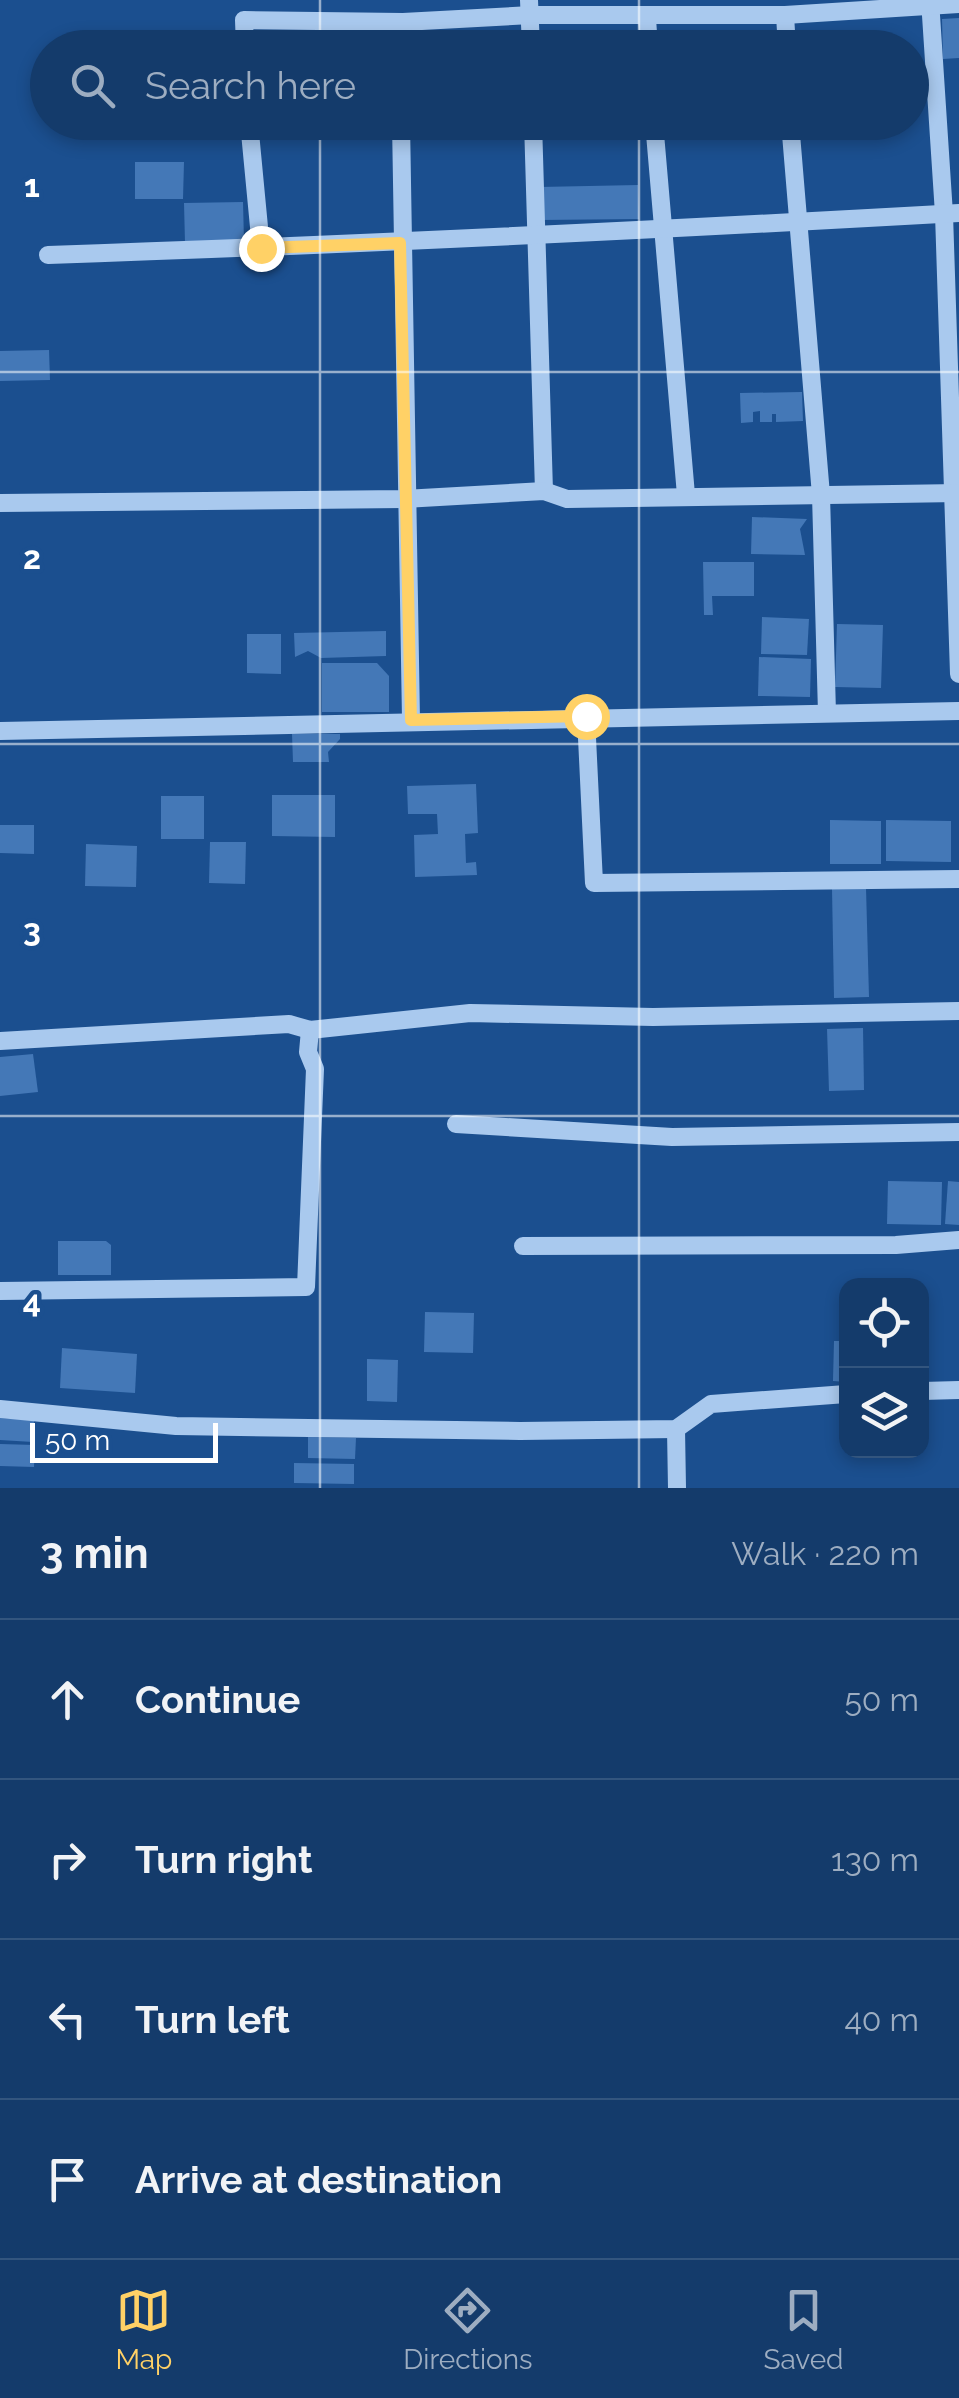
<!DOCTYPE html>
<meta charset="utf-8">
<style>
:root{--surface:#143b6b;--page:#214673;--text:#f1f3f6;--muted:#9dadc1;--line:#33557e;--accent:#ffd166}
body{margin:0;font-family:Raleway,sans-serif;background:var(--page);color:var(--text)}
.controls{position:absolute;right:30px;bottom:30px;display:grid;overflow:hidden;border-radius:20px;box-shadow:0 5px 15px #0003}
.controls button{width:90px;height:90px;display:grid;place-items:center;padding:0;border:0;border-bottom:2px solid var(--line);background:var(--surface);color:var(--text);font:50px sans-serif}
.scale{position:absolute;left:30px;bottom:25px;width:188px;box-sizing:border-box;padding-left:10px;border:5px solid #fff;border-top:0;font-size:28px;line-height:35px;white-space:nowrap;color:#fff;-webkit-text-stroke:8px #1b4f8f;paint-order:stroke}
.stop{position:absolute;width:30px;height:30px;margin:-22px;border:8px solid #ffd166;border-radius:50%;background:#fff}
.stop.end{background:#ffd166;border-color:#fff;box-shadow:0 2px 10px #0008}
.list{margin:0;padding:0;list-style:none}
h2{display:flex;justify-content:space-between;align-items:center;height:130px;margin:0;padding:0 40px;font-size:42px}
h2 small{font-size:32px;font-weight:400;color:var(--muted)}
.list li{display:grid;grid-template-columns:65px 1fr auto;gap:30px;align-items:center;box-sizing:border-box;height:160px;padding:0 40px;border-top:2px solid var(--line)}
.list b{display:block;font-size:38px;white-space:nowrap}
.list em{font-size:32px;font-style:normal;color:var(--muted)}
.icon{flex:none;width:55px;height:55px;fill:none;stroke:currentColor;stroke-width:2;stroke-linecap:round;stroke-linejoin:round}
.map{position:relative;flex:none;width:959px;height:1488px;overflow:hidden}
.search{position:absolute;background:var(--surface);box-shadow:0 5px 15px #0003;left:30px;right:30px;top:30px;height:110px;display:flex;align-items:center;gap:25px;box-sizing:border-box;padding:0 35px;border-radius:55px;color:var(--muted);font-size:38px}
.sheet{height:770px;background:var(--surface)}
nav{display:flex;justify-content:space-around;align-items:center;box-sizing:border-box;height:140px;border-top:2px solid var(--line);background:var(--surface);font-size:28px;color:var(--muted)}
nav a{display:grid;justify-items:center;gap:5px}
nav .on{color:var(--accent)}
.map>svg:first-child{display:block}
</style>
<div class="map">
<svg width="959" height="1488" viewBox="0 0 959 1488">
<rect width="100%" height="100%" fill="#1b4f8f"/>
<!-- building -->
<g fill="#4478b7">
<path d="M959 18V58L943 59 942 19Z"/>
<path d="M151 36 186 37V48H151Z"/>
<path d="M135 162H184L183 199H135Z"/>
<path d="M638 185 639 219 540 220 539 187Z"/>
<path d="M243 202 244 241 185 243 184 203Z"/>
<path d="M49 350 50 380 0 381V351Z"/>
<path d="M802 392 803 421 776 422V414H772V422H760V411L753 412V422L741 423 740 393Z"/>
<path d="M752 517 807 519 800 529 805 555 751 554Z"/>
<path d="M703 562H754V596H712L713 615H704Z"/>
<path d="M762 617 809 619 807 655 761 654Z"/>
<path d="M837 624 883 625 881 688 835 687Z"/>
<path d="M386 631V656L321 658 308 651 295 657 294 633Z"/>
<path d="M247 634H281V674L247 673Z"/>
<path d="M759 657 811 659 810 697 758 696Z"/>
<path d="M322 663H377L389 676V712H322Z"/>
<path d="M292 734H340V739L328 752 329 762H293Z"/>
<path d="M476 784 478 833 465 834 466 863 476 862 477 875 415 877 414 835 438 834 437 814H408L407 786Z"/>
<path d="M272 795H335V837L272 836Z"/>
<rect x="161" y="796" width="43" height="43"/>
<path d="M830 820 881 821V864H830Z"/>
<path d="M886 820 951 821V862L886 861Z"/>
<path d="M0 825H34V854L0 853Z"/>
<path d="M210 842H246L245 884 209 883Z"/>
<path d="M86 844 137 846 136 887 85 886Z"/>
<path d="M866 888 869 997 834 998 832 889Z"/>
<path d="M863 1028 864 1090 829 1091 827 1029Z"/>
<path d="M33 1054 38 1092 0 1096V1057Z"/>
<path d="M888 1181 942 1182 941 1225 887 1224Z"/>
<path d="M948 1181 959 1182V1225L945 1224Z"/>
<path d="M58 1241H106L111 1245V1275H58Z"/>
<path d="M425 1312 474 1313 473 1353 424 1352Z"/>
<path d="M834 1341H846V1382L833 1381Z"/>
<path d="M62 1348 137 1354 135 1393 60 1388Z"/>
<path d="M367 1359 398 1360 397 1402 367 1401Z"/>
<path d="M0 1418 34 1420 33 1442 0 1440Z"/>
<path d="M308 1437 356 1438 355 1459 308 1458Z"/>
<path d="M0 1444 35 1445 34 1467 0 1466Z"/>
<path d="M294 1463 354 1464V1484L294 1483Z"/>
</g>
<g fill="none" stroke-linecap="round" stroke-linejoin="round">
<!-- minor -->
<g stroke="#a9c9ee" stroke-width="18">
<path d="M529 0 531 48"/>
<path d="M930 0 944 214 959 674"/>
<path d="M785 15 787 48"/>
<path d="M647 18 649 48"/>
<path d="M403 22 531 15H785L959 4"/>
<path d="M245 48 244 20 403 22 402 48"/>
<path d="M249 122 261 248"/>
<path d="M401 122 411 720"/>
<path d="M533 122 544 491"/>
<path d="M654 122 686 495"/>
<path d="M790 122 821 495 827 713"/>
<path d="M48 255C352 245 655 230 959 213"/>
<path d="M0 503 404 499 544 491 567 499 959 493"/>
<path d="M586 717 594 883 959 879"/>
<path d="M0 731 959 711"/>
<path d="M0 1041 289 1024 310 1030 470 1013 653 1017 959 1011"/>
<path d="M456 1124 672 1137 959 1132"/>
<path d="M523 1246 896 1245 959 1240"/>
<path d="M0 1291 306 1287 315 1069 308 1052 310 1030"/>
<path d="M922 1391 959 1390"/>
<path d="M0 1409 176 1426 520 1431 676 1429 711 1404 846 1394"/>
<path d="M676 1429 677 1488"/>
</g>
</g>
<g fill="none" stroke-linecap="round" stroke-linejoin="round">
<!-- route -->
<path stroke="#ffd166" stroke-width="12" d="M261 248 400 243 411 720 586 716"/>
</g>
<!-- grid -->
<path fill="none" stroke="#fff" stroke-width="2.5" stroke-opacity="0.55" d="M320 0V48M639 0V48M320 122V1488M639 122V1488M0 372H959M0 744H959M0 1116H959"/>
<g font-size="32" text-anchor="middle" font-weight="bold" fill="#fff" stroke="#1b4f8f" stroke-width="9" stroke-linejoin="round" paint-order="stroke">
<text x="32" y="197">1</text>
<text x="32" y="569">2</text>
<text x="32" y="941">3</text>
<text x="32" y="1313">4</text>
</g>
</svg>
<div class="controls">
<button><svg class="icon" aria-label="locate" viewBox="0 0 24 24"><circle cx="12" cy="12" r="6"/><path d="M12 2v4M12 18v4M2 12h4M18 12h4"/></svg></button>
<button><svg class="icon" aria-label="layers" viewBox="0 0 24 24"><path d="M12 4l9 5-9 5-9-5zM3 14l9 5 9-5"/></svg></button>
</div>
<div class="scale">50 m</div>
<div class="stop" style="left:586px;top:716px"></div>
<div class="stop end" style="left:261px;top:248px"></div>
<div class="search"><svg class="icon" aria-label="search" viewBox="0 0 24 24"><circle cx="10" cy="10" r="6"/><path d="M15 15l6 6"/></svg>Search here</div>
</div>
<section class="sheet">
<h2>3 min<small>Walk · 220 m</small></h2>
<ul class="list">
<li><svg class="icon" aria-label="ahead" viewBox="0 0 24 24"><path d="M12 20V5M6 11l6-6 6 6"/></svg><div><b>Continue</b></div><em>50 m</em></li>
<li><svg class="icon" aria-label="right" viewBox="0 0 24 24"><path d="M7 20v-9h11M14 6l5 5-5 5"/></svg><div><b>Turn right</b></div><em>130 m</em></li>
<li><svg class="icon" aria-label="left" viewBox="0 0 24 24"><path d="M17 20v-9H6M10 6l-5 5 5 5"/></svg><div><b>Turn left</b></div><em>40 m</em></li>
<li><svg class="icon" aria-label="arrive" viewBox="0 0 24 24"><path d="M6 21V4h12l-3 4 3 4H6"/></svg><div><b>Arrive at destination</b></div></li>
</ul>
</section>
<nav>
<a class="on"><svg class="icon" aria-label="map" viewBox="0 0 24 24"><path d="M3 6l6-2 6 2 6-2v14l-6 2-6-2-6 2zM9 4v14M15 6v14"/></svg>Map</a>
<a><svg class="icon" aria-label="directions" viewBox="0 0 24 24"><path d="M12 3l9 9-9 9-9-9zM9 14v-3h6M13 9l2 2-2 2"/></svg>Directions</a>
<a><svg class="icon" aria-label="saved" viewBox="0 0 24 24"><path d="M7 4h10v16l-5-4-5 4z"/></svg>Saved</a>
</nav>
